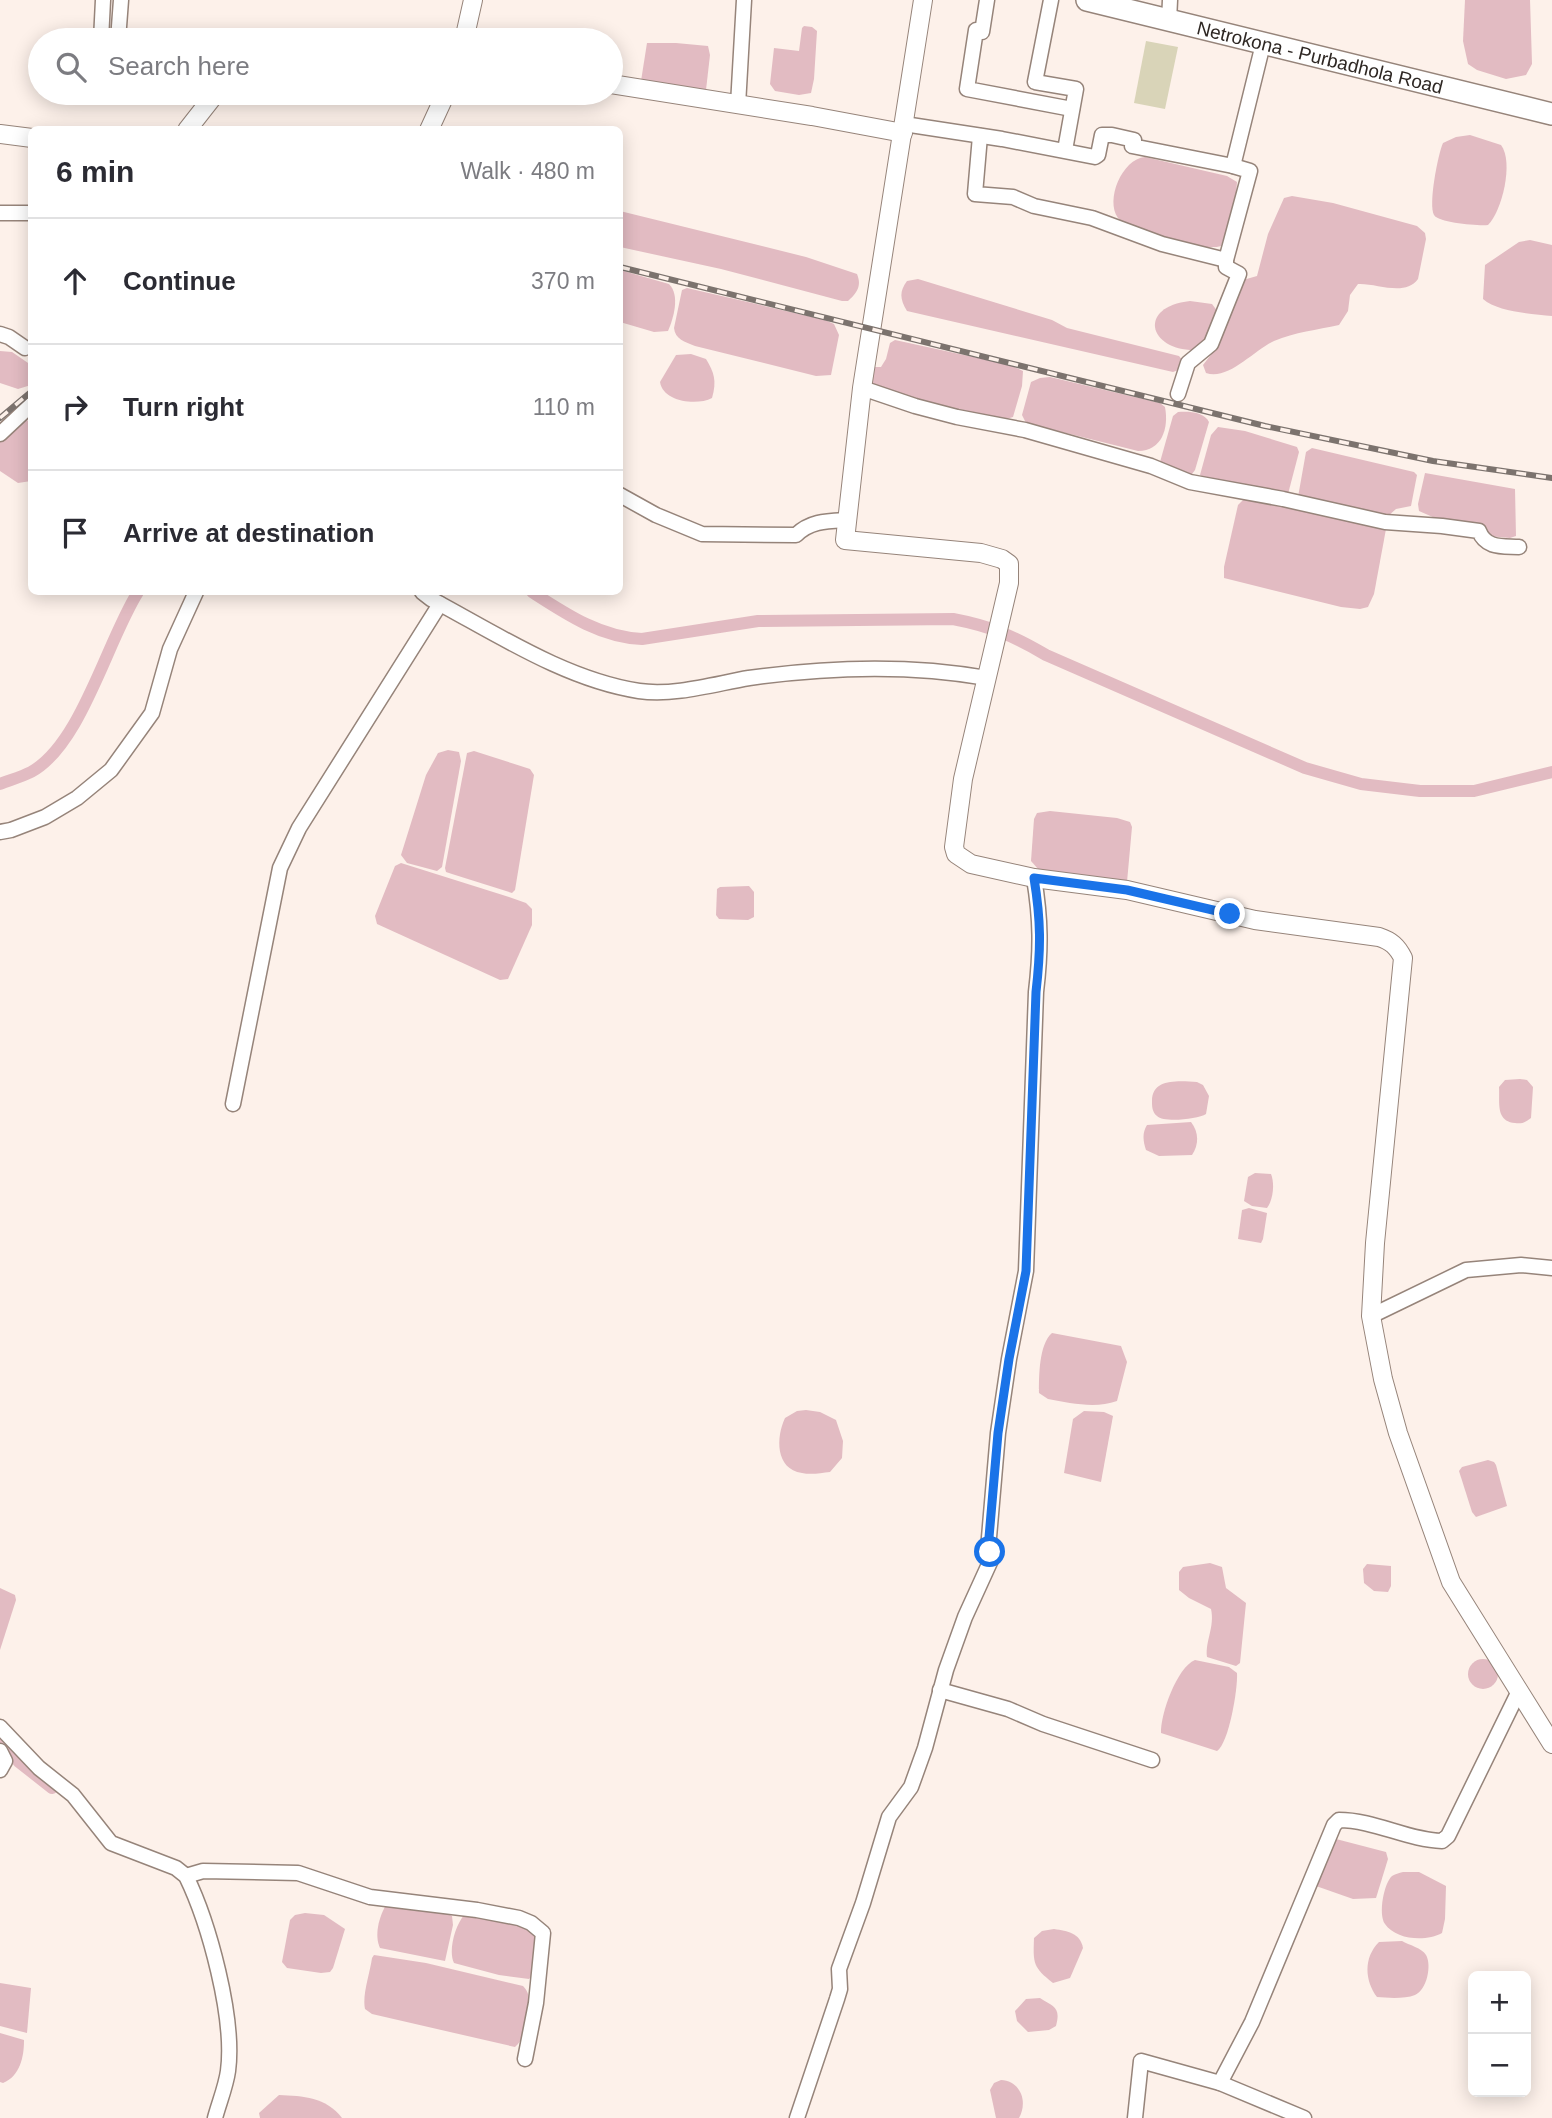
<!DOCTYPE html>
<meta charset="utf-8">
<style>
:root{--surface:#fff;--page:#f7f7f7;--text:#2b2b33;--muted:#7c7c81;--line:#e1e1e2}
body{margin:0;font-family:Helvetica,sans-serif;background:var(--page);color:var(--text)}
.controls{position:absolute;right:21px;bottom:21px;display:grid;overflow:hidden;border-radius:10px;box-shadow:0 4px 18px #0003}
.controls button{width:63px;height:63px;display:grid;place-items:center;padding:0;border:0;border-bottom:2px solid var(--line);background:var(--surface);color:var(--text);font:35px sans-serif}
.stop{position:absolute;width:21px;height:21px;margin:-16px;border:5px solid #1a73e8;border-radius:50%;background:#fff}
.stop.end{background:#1a73e8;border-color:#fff;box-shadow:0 2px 7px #0008}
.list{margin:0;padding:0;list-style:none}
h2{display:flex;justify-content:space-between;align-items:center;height:91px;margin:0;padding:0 28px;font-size:30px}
h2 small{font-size:23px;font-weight:400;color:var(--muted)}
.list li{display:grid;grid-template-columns:46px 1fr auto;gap:21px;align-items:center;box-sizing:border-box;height:126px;padding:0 28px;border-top:2px solid var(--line)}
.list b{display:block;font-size:26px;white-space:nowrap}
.list em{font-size:23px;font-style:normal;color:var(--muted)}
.icon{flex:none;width:38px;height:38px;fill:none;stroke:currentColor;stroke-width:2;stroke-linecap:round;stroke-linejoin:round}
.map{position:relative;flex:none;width:1552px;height:2118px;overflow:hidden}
.search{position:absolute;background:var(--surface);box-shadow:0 4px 18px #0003;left:28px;top:28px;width:595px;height:77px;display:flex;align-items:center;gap:18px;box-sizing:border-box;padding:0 24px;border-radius:38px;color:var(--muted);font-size:26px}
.panel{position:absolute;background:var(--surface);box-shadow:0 4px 18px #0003;left:28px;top:126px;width:595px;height:469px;border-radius:10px}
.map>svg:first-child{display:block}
</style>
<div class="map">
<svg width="1552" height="2118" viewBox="0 0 1552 2118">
<rect width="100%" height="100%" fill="#fdf1ea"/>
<!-- green -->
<path fill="#d9d4b8" d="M1146 41 1178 47 1165 109 1134 103Z"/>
<!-- water -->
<g fill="#e2bbc2">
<path d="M1465 0H1530L1532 64 1526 75 1506 79 1477 70 1468 64 1463 41Z"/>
<path d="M804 26 812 27 817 31 814 79 811 93 799 95 775 91 770 84 774 48 799 51 802 28Z"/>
<path d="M647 43H676L708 46 710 55 706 90 641 81Z"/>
<path d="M1470 135 1501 145C1514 162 1502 211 1488 225 1478 226 1439 223 1434 215 1428 205 1438 154 1443 143L1456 137Z"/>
<path d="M1145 157 1227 176 1237 182 1235 206 1221 246C1203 252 1129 234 1118 218 1105 200 1122 159 1145 157Z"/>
<path d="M1292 196 1333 203 1417 226 1425 233 1426 239 1418 279C1405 297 1377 283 1358 284L1350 295 1348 311 1339 325C1317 330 1295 332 1274 341 1254 350 1228 381 1206 373L1203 365 1213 352 1225 317 1243 280 1257 276 1268 234 1284 198Z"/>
<path d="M620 211 806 257 857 274C862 286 857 293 848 301H842L721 269 620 247Z"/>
<path d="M1530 240 1552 245V316C1532 314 1498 312 1483 299L1485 265 1519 242Z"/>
<path d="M620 270 669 284C680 295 674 317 668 331L654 332 620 322Z"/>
<path d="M918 279 1052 320 1067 328 1179 356 1183 361 1181 369 1173 372 907 311C900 299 899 292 907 281Z"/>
<path d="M687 288 825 320 834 324 839 335 831 375 816 376 695 346C685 342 675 339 674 328L682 290Z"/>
<path d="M1190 301 1212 304 1218 312 1212 333 1197 350C1149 352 1136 307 1190 301Z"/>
<path d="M895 340 1010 365 1023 371 1022 386 1013 417 1000 421 881 391 869 385 870 367H881L886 359 890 343Z"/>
<path d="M0 351 12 352 31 365V385L18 389 0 383Z"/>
<path d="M691 354 706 359C714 372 717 381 712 398 697 406 663 402 660 382L676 355Z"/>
<path d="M1050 377 1160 403 1165 407C1169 428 1162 451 1138 451L1026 423 1022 415 1031 382 1040 378Z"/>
<path d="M1178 412C1189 411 1204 412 1209 422L1195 470 1192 474 1186 475 1162 467 1160 462 1173 416Z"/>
<path d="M24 420 31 421V481L18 483 0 471V441L17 424Z"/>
<path d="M1218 427 1245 431 1297 447 1299 452 1288 494 1211 481 1200 475 1211 435Z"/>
<path d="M1312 448 1414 472 1417 475 1411 506 1396 509 1388 516 1298 497 1306 452Z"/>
<path d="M1425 473 1515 489 1516 536 1510 538 1488 536 1473 523 1435 518 1419 511 1418 504Z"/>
<path d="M1251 496 1386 529 1374 594 1368 607 1360 609 1341 607 1224 578V567L1238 505 1244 499Z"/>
<path d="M448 750 459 752 461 761 442 867 437 871 407 863 401 855 426 775 438 753Z"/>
<path d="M474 751 530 769 534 775 515 890 512 893 452 874 446 872 445 868 467 753Z"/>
<path d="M1050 811 1117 818 1130 822 1132 827 1127 882 1068 876 1039 870 1031 861 1034 819 1037 813Z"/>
<path d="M401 863 509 897 526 903 532 909V925L508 979 500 980 377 924 375 916 395 866Z"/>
<path d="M749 886 754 892V917L748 920 719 919 716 915 717 889 720 887Z"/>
<path d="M1520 1079 1527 1080 1533 1087 1531 1118C1526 1122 1522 1124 1515 1123 1495 1121 1500 1102 1499 1087L1505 1080Z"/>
<path d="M1197 1082 1203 1085 1209 1096 1206 1114C1198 1119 1164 1123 1157 1116 1152 1112 1152 1106 1152 1101 1152 1078 1179 1081 1197 1082Z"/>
<path d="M1191 1122C1199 1132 1199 1145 1192 1155L1159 1156 1146 1150C1143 1141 1142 1133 1147 1125Z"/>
<path d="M1255 1173 1271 1174C1275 1184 1273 1200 1267 1208L1252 1206 1244 1201 1248 1177Z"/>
<path d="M1249 1208 1267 1213 1263 1239 1261 1243 1238 1239 1242 1210Z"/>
<path d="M1052 1333 1121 1346 1127 1362 1117 1401C1095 1409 1070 1403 1048 1399L1039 1393C1039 1376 1039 1344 1052 1333Z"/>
<path d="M806 1410 820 1412 836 1420 843 1441 842 1458 830 1472C821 1473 811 1475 802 1473 775 1469 776 1437 785 1418L797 1411Z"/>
<path d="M1084 1411 1104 1412 1113 1416 1101 1482 1064 1473 1073 1419Z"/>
<path d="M1488 1460 1494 1462 1496 1465 1507 1506 1476 1517 1472 1512 1459 1471 1462 1467Z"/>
<path d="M1210 1563 1222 1567 1226 1588 1246 1603 1240 1663 1236 1666 1207 1657C1205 1641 1215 1627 1211 1609L1189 1598 1179 1590V1572L1183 1567Z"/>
<path d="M1367 1564 1391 1566V1586L1388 1592 1374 1591 1364 1583 1363 1569Z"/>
<path d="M0 1588 15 1595 16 1600 0 1650Z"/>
<circle cx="1483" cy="1674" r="15"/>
<path d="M1195 1660 1229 1667 1237 1673C1238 1688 1229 1743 1217 1751L1161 1733C1160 1715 1177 1667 1195 1660Z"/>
<path d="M1336 1839 1386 1852 1388 1859 1376 1898 1353 1899 1316 1886 1331 1841Z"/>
<path d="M1403 1872H1419L1446 1886 1445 1919 1442 1933C1426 1942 1396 1940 1385 1924 1378 1914 1384 1883 1392 1876 1395 1874 1399 1873 1403 1872Z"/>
<path d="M386 1905 446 1913 452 1916 453 1925 445 1961 380 1948C374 1935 379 1917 386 1905Z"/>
<path d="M305 1913 324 1915 345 1929 333 1968 330 1972 321 1973 287 1968 282 1962 290 1920 295 1915Z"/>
<path d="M464 1915C475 1914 527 1922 533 1931 540 1940 534 1964 533 1975L529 1979 499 1975 454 1963C448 1951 455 1926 464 1915Z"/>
<path d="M1054 1929C1068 1931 1080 1933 1083 1948L1070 1978 1053 1983C1033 1967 1033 1964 1034 1938L1042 1931Z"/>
<path d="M1402 1941C1409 1945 1422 1948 1426 1955 1432 1965 1427 1990 1415 1995 1405 1999 1388 1998 1377 1997 1365 1981 1363 1958 1379 1942Z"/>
<path d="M374 1955 426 1963 523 1986C537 1999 528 2036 515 2047L372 2014 365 2009C362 1995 370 1973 372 1958Z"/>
<path d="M0 1983 31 1988 27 2033 0 2026Z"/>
<path d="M1040 1998C1054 2007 1061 2007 1056 2026L1049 2030 1028 2032 1017 2021 1015 2011 1026 1999Z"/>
<path d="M0 2033 24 2040C24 2057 20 2076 3 2083L0 2082Z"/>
<path d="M1001 2080C1021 2081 1028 2102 1019 2118H996L990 2090 994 2083Z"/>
<path d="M279 2095C303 2096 326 2097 342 2118H260L259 2113Z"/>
</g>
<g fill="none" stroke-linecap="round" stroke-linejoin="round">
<!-- canal -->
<g stroke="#e2bbc2" stroke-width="12">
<path d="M532 592C566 614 600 637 642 639L758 621 953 619C990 626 1014 636 1046 655L1305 768 1361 784 1420 791H1474L1552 772"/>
<path d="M0 784C10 780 21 777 31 772 81 745 107 641 138 592"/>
<path d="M0 1740 19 1762 52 1788"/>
</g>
<!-- minor casing -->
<g stroke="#96847a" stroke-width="17">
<g id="minor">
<path d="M987 0 982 32 976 30 967 89 1072 109"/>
<path d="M1051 0 1035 82 1076 89 1065 150"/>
<path d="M1169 21 1170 0"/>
<path d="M101 40 103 0"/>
<path d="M118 40 121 0"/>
<path d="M738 105 744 0"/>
<path d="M904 124 1002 139 1095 157 1098 155 1102 135H1112L1134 140 1132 146 1233 166 1263 44"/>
<path d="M980 136 975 194 1013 197 1034 206 1092 218 1162 244 1226 260"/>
<path d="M0 213H32"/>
<path d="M0 334 9 337 25 348"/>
<path d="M862 388 915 406 957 417 1025 430 1151 466 1190 482 1283 499 1385 522 1442 526 1479 531C1486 549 1503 546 1519 547"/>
<path d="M1178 394 1188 363 1211 344 1239 274 1226 267V260L1250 171 1233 166"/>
<path d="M0 434 32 404"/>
<path d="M620 495 656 515 702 534 796 535C810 521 827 521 846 520"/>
<path d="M422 592 431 599C495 633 566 680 639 691 675 696 714 684 749 678 827 667 908 664 987 678"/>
<path d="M0 832 11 830 45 817 77 798 111 770 152 713 170 649 196 592"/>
<path d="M233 1104 280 868 299 828 440 604"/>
<path d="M1371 1316 1466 1270 1521 1265 1552 1268"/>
<path d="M940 1690 1008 1709 1043 1724 1152 1760"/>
<path d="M0 1727 39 1768 73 1795 111 1843 176 1868 186 1876C209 1923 235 2018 228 2071 226 2086 219 2103 215 2118"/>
<path d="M0 1751 5 1761 0 1770"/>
<path d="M186 1876 203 1871 298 1873 370 1897 477 1910 519 1918 531 1923 543 1933 536 2003 525 2059"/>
<path d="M1220 2083 1252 2022 1334 1825 1339 1820C1374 1820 1408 1840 1442 1841L1448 1836 1519 1691"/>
<path d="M797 2118 837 1999 840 1989 839 1969 863 1903 889 1817 911 1787 925 1748 946 1670 965 1617 991 1560 988 1549 998 1433 1009 1359 1026 1271 1036 992C1041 950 1041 920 1034 878"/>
<path d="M1135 2118 1141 2061 1220 2083 1304 2118"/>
</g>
</g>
<!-- tertiary casing -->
<g stroke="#96847a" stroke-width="20">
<g id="tertiary">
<path d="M923 0 862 388 845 540 981 553 1002 559 1009 564V583L963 779 954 847 956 854 971 864 1034 878 1127 890 1255 920 1379 937C1391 941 1397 946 1403 958L1375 1243 1371 1316 1383 1379 1398 1433 1451 1582 1552 1744"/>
<path d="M295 40H316"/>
<path d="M464 40 473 0"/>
<path d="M611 84 812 116 903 133"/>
<path d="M187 130 216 93"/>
<path d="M429 130 446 93"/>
<path d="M0 134 32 138"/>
</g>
</g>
<!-- secondary casing -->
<g stroke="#96847a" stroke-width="24">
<g id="secondary">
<path id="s1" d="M1087 0 1552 114"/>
</g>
</g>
<!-- minor -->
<use href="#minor" stroke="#fff" stroke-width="14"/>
<!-- tertiary -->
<use href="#tertiary" stroke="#fff" stroke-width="18"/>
<!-- secondary -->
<use href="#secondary" stroke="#fff" stroke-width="21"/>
<!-- rail casing -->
<g stroke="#7c736e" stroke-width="6">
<g id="rail">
<path d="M620 267 1265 426 1433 461 1552 478"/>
<path d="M0 418 32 391"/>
</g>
</g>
<!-- rail -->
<use href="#rail" stroke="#fdf1ea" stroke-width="3.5" stroke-dasharray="10" stroke-linecap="butt"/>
</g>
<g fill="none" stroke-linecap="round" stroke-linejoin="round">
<!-- route -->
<path stroke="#1a73e8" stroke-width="9" d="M990 1552 988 1549 998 1433 1009 1359 1026 1271 1036 992C1041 948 1041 921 1034 878L1127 890 1230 914"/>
</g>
<g text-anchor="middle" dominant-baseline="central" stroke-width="7" stroke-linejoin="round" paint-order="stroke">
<!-- street labels -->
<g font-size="19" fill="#2e2723" stroke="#fdf1ea">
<text stroke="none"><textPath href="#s1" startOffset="240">Netrokona - Purbadhola Road</textPath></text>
</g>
</g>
</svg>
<div class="controls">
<button>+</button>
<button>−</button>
</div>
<div class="stop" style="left:990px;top:1552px"></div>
<div class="stop end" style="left:1230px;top:914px"></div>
<div class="search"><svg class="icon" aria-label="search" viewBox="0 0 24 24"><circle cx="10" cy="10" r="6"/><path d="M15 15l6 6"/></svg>Search here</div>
<section class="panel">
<h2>6 min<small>Walk · 480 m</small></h2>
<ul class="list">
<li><svg class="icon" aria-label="ahead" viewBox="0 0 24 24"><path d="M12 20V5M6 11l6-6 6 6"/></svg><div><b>Continue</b></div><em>370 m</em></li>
<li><svg class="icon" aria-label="right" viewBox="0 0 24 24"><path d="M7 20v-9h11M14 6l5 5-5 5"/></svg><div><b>Turn right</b></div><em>110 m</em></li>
<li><svg class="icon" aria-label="arrive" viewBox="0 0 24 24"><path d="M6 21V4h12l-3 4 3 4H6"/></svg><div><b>Arrive at destination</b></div></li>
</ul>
</section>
</div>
